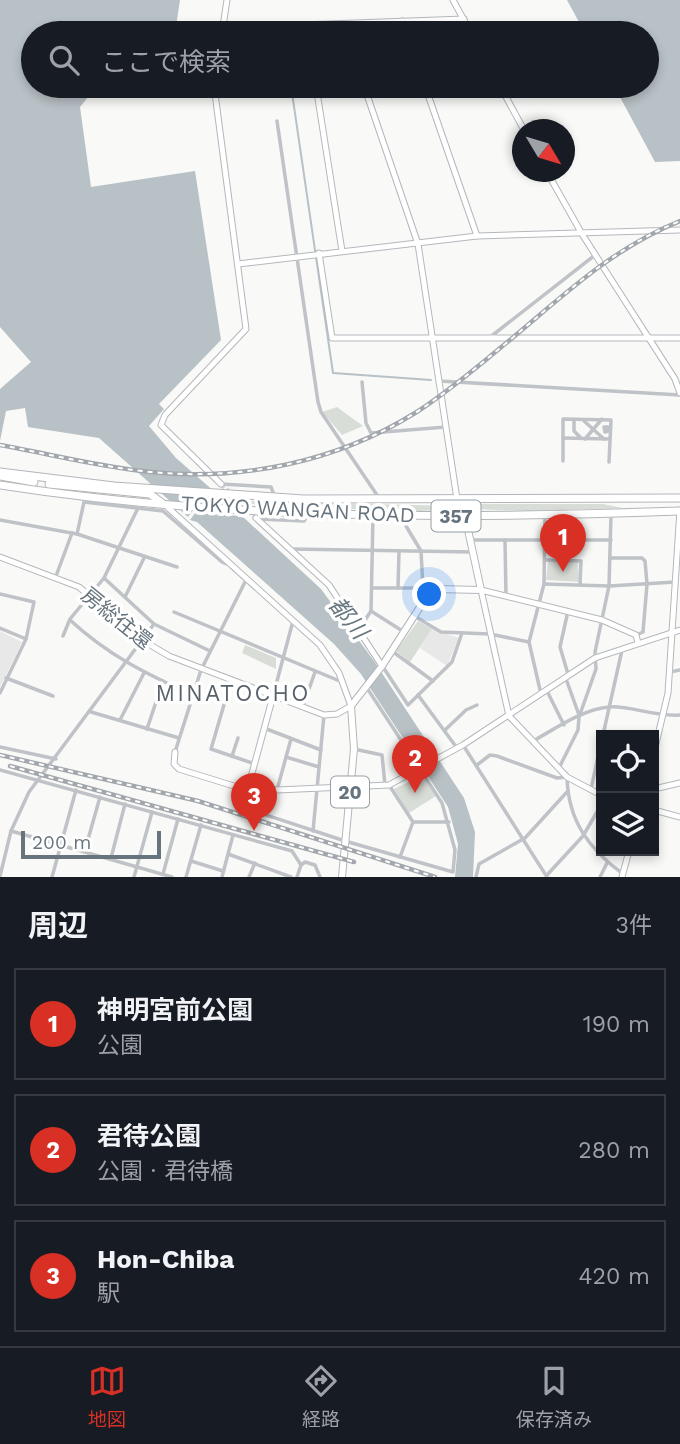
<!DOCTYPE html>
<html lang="ja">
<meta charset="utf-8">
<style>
:root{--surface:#171b24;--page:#20242c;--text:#f1f3f6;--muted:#9ea1a6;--line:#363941;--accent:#d93025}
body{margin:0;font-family:"Work Sans","Noto Sans JP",sans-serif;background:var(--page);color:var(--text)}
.controls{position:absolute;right:21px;bottom:21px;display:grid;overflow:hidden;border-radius:0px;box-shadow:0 4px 10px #0003}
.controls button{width:63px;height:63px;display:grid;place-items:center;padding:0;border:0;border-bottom:2px solid var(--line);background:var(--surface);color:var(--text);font:35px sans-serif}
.compass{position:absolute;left:512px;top:119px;width:63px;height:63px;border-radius:50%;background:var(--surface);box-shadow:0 4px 10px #0003;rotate:128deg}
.scale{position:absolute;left:21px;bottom:18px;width:140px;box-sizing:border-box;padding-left:7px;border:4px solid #67747e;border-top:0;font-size:19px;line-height:24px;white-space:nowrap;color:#67747e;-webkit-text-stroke:5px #fff;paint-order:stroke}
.you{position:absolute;left:430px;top:595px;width:24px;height:24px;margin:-18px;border:5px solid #fff;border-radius:50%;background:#1a73e8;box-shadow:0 0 0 10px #1a73e833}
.badge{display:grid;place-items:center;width:46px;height:46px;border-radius:50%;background:var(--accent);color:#fff;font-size:23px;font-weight:700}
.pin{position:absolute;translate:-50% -58px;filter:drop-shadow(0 2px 4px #0008)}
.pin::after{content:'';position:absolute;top:37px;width:24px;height:21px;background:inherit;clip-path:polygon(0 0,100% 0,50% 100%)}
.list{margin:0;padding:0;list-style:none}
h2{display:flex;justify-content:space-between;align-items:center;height:91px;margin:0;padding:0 28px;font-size:30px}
h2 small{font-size:23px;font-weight:400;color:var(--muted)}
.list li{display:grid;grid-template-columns:46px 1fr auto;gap:21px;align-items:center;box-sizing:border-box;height:112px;margin:0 14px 14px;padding:0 14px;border:2px solid var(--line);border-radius:0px}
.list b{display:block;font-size:26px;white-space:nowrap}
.list p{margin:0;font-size:23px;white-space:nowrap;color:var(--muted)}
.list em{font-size:23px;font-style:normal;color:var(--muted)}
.icon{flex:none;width:38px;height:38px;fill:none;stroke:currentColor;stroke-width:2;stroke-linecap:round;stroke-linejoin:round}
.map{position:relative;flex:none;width:680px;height:877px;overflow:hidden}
.search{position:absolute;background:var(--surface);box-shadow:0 4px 10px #0003;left:21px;right:21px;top:21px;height:77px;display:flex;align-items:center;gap:18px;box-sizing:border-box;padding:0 24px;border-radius:38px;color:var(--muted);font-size:26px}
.sheet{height:469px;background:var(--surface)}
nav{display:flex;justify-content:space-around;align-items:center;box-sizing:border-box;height:98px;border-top:2px solid var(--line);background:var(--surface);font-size:19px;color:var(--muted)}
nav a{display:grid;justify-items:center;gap:4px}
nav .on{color:var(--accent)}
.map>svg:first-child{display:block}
</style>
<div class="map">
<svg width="680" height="877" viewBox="0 0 680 877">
<rect width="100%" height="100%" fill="#f9f9f7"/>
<!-- built -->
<g fill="#e7e8e7">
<path d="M432 629 459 638 447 666 420 648Z"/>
<path d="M0 631 22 642 0 687Z"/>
</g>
<!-- green -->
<g fill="#d9ddd7">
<path d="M337 407 363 426 342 435 322 412Z"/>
<path d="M246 501 453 506 455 508 412 512 250 504Z"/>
<path d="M471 504H603L623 508 527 511 471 509Z"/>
<path d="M548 561 578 562 579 582 546 580Z"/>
<path d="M418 621 432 629 410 662 396 651Z"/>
<path d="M245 645 276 658V669L242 653Z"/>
<path d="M422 776 436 796 409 813 394 789Z"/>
</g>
<!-- water -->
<g fill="#b8c1c6">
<path d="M0 0H180L175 33H33V86H125L93 91 80 107 91 187 195 171 221 340 159 404 164 409 149 426 176 458 240 514 193 510 188 517 99 438 28 427 25 408 6 411 0 441V389L31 362 0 327Z"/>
<path d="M567 0H680V161L655 162 614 86H647V33H585Z"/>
<path d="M195 513 242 516 321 589 374 661 464 798 475 832 473 877H455L458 844 448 807 361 674 334 644 197 522 190 520Z"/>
</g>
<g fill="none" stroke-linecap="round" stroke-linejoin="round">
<!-- stream -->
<g stroke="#b8c1c6" stroke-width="2">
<path d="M170 86H184"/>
<path d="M291 86 333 373 431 380"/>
</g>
<!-- secondary-tunnel -->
<path stroke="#d4d8d9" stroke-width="5" stroke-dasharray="5 2.5" stroke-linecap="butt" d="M221 484 256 518"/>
<!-- secondary casing -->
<g stroke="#b4b8bc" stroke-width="7">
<g id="secondary">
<path d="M453 0 471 33"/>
<path d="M402 21 407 33"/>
<path d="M223 28 464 19"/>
<path d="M222 33 227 0"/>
<path d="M214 86 246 329 165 415 161 425 221 484"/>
<path d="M316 86 342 251"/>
<path d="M364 86 418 244 457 499"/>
<path d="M425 86 477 236"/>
<path d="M500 86 524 130"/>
<path d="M547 172 582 234 675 379 680 393"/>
<path d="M319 253 332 338H680"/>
<path d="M238 264 477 236 680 230"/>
<path d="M256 518 329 585 382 666"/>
<path d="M0 557 79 587 142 640 169 656 324 715 337 714 351 706 339 673 320 645 165 505"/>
<path d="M175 752 174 764 179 769 237 787 277 790 389 785 463 745 595 658 680 630"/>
<path d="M654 752 668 693 680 510"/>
<path d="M248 788 273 696"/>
<path d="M654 789 680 783"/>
<path d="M601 795 567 777 509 716 481 590 602 620 636 635 638 643"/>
<path d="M654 810 680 817"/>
<path d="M622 877 629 851"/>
</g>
</g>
<!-- primary casing -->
<g stroke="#b3b7ba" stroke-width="8">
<path id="primary" d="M342 877 354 749 351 706 382 666 429 593 436 589 481 590 465 516 457 499"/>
</g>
<!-- highway casing -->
<g stroke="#b3b6b9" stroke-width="9">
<g id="highway">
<path d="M0 472 114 486 303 499 680 498"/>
<path d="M0 476 34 482"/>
<path d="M49 484 150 494 162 503"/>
<path d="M0 485C224 520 454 519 680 511"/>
</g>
</g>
<!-- street -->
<g stroke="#bfc2c6" stroke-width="3.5">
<path d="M277 121 318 402 321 412 379 498"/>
<path d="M489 338 595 255"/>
<path d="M439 381 680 395"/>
<path d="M362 382 366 423 371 433 446 427"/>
<path d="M574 420V431L580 437"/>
<path d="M584 421 604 439"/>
<path d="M604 427H608V431L605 432Z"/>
<path d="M563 438 610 439"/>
<path d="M585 439 602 419"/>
<path d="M563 461V419L611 420 609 462"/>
<path d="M221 484 271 487 274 495"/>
<path d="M84 502 163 511 222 562 229 565"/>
<path d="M406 515V526L421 551 423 588"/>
<path d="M258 519 304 521 309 513"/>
<path d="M0 520 77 534 177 567"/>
<path d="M77 534 84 502"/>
<path d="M470 540H611"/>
<path d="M505 540 506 596"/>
<path d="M290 549 473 552"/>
<path d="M610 558H642L645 561 647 584 643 632 636 635"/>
<path d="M545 560 581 561 580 585"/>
<path d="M56 576 72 533"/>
<path d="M104 578 154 624 210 651"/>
<path d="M544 584 609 586 675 582"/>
<path d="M372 588H422"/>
<path d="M398 588 399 551"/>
<path d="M0 594 34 602 26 639 0 693"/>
<path d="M125 597 144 558"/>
<path d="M371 611 404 632"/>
<path d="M568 611 560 647 568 674"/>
<path d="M174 612 342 682"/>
<path d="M414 616 441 632 490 634 529 642"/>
<path d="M70 620C109 656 145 673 192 695"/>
<path d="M0 628 26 639"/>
<path d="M359 629 371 611 373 516"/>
<path d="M63 636 70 619 104 578 138 508"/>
<path d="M392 651 433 681"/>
<path d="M383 667 408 705 452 662 462 633"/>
<path d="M670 672 680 670"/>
<path d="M565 676 579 715"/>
<path d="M6 678 53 696"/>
<path d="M231 681 211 749 255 764"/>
<path d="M546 689 564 725"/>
<path d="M541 694 529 642 544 584 545 516"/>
<path d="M418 695 457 748"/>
<path d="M273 696 293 621"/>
<path d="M303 706 315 672"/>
<path d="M91 712 179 738"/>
<path d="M120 720 144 673"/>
<path d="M264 728 321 750"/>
<path d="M147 729 163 681"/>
<path d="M445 730 466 710 477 705"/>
<path d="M603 735 622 650"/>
<path d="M533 741C555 729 583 709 609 707 628 705 655 717 680 715"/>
<path d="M463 745 547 877"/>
<path d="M0 747 56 759"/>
<path d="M354 749 382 755 385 785"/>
<path d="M175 752 201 670 246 580"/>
<path d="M232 756 238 738"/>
<path d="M286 757 319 767"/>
<path d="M477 765 490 755 497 756 557 778 567 777C568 821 589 849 623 874"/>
<path d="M559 768 578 730 579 717 596 669 595 652 609 586 611 515"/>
<path d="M0 770 292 851 301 865"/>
<path d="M389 785 413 822 400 857"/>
<path d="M248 788 243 805 248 809 345 841 453 872 455 850 442 803 367 688"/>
<path d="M591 789 601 743"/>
<path d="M277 790 291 739"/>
<path d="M413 822H449"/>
<path d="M11 831 172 877"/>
<path d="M313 831 324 715"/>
<path d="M85 850 100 797"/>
<path d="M228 854 291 877"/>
<path d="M111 858 125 804"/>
<path d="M191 861 223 871"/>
<path d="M301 865 305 862 315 865 320 877"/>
<path d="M163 874 178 819"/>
<path d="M547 875 583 836 601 805"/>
<path d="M0 876 11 831 29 792 154 624"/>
<path d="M52 877 76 790"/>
<path d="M134 877 152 812"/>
<path d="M186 877 201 825"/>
<path d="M222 877 233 835"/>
<path d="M249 877 255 863"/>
<path d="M297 877 301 865"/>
<path d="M476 877 479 864 525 838 567 792"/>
<path d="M600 877 607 863"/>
</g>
<!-- secondary -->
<use href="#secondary" stroke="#fff" stroke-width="5"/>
<!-- primary -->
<use href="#primary" stroke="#fff" stroke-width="6"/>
<!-- highway -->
<use href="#highway" stroke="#fff" stroke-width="7"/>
<!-- rail casing -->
<g stroke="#a1a7ac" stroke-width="4.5">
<g id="rail">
<path d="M0 445C50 454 100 467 151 472 243 481 336 462 415 413 445 394 472 371 499 349 558 301 608 250 680 221"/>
<path d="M0 755 198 801 435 877"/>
<path d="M10 766 354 862"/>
</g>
</g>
<!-- rail -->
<use href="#rail" stroke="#fff" stroke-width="2" stroke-dasharray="5" stroke-linecap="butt"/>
</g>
<g text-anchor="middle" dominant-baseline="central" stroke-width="7" stroke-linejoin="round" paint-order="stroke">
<!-- shield labels -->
<g fill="#fff" stroke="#959ea5" stroke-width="2">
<rect x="431.5" y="500.5" width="49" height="31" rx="5"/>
<rect x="331" y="776.5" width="38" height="31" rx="5"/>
</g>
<g font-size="19" font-weight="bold" fill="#67747e">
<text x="456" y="516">357</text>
<text x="350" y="792">20</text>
</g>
<!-- street labels -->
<g font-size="21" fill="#67747e" stroke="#fff">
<text transform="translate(298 509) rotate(3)">TOKYO WANGAN ROAD</text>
<text transform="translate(117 618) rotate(39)">房総往還</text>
</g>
<!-- water labels -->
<g font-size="23" font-style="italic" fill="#67787f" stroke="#fff">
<text transform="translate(348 618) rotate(51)">都川</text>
</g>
<!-- neighbourhood labels -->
<g font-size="23" letter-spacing="2" fill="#59626a" stroke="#fff">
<text x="233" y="693">MINATOCHO</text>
</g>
</g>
</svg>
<div class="controls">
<button><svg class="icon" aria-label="locate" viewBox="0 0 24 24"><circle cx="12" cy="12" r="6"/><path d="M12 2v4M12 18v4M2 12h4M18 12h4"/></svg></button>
<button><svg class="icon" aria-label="layers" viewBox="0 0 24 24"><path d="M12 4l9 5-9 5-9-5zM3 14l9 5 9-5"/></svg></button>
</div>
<svg class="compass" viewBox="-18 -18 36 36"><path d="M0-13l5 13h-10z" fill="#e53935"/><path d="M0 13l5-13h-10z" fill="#9ea1a6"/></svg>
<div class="scale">200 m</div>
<div class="you"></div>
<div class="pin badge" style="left:563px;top:572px">1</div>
<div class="pin badge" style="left:415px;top:793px">2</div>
<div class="pin badge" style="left:254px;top:831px">3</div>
<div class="search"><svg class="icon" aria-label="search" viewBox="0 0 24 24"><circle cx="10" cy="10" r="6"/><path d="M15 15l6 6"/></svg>ここで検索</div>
</div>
<section class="sheet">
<h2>周辺<small>3件</small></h2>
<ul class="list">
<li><span class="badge">1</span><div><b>神明宮前公園</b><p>公園</p></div><em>190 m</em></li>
<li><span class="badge">2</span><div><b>君待公園</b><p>公園 · 君待橋</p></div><em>280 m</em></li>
<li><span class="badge">3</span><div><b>Hon-Chiba</b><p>駅</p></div><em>420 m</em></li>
</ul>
</section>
<nav>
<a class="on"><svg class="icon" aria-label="map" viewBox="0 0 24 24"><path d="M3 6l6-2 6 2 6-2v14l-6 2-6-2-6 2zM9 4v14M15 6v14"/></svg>地図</a>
<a><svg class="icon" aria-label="directions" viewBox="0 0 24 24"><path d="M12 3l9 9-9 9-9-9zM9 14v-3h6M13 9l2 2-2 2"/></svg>経路</a>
<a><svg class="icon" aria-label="saved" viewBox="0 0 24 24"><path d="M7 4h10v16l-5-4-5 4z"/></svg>保存済み</a>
</nav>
